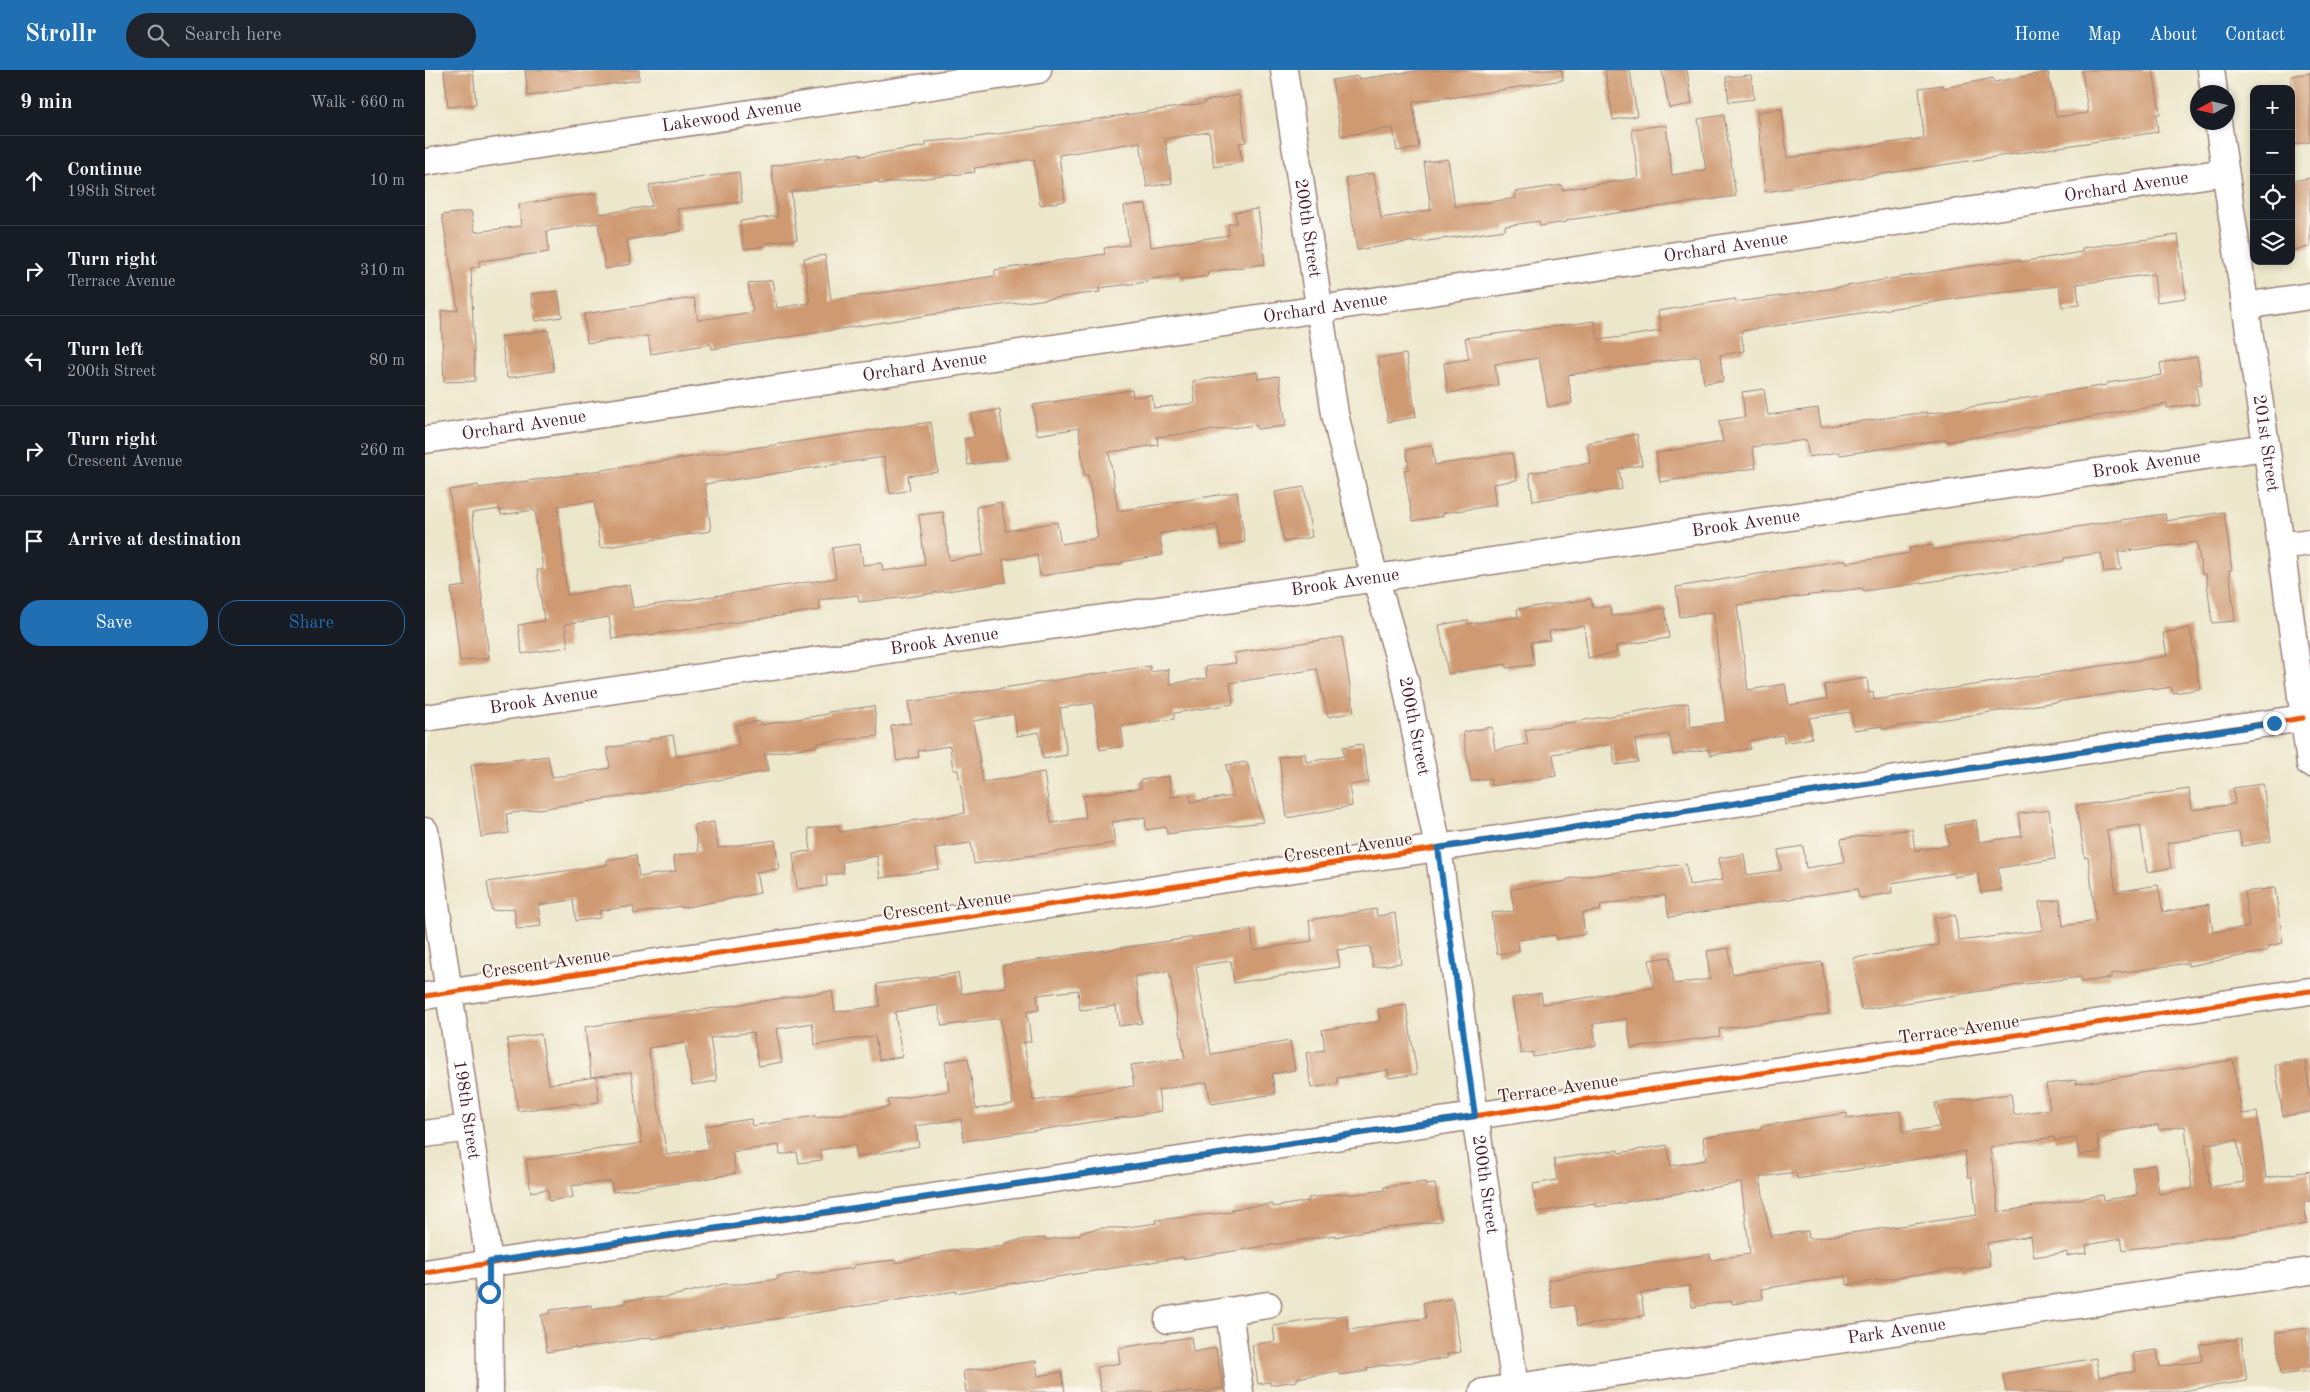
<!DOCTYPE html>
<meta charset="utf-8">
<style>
:root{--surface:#171b24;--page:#20242c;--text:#f1f3f6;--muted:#9ea1a6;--line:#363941;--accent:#1f6fb2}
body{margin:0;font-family:"Old Standard TT",serif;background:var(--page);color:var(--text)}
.controls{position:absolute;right:15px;top:15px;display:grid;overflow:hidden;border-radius:10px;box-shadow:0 2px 8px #0003}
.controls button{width:45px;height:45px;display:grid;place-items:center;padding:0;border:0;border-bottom:1px solid var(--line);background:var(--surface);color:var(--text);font:25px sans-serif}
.compass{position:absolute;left:1765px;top:15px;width:45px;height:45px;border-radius:50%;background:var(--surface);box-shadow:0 2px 8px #0003;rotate:262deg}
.stop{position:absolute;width:15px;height:15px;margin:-11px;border:4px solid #1f6fb2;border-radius:50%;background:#fff}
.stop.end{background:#1f6fb2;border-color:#fff;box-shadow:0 1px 5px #0008}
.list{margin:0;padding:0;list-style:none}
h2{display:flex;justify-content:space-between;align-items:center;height:65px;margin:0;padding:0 20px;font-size:21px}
h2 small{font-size:16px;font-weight:400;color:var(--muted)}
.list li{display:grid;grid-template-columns:32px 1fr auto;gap:15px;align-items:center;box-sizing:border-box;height:90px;padding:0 20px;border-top:1px solid var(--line)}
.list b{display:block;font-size:19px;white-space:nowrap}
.list p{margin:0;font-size:16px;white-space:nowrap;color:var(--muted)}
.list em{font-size:16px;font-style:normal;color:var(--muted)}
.actions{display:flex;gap:10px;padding:15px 20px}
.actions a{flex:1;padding:11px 0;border:1px solid var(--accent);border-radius:20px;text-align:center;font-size:18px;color:var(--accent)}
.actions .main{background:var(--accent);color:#fff}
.icon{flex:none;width:28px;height:28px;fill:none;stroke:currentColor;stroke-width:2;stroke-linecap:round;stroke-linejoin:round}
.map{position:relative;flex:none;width:1885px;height:1322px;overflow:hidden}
header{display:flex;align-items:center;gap:30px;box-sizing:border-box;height:70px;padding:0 25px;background:var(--accent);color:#fff}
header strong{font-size:24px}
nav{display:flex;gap:28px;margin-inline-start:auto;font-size:18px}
.search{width:350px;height:45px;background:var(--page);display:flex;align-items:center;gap:12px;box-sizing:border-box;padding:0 18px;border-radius:28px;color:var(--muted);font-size:19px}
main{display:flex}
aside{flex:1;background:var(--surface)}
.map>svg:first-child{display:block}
</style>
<header>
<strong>Strollr</strong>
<div class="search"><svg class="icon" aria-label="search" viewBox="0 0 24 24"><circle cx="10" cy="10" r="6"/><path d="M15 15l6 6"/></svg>Search here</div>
<nav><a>Home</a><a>Map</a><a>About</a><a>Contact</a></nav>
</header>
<main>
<aside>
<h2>9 min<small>Walk · 660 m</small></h2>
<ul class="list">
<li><svg class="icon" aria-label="ahead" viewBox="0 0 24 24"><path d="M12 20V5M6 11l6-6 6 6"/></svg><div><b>Continue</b><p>198th Street</p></div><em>10 m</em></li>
<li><svg class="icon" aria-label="right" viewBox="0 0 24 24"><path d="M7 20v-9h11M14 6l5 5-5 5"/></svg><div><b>Turn right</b><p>Terrace Avenue</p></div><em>310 m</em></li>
<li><svg class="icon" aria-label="left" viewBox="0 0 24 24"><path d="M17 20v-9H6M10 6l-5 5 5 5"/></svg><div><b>Turn left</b><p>200th Street</p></div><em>80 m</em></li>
<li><svg class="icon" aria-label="right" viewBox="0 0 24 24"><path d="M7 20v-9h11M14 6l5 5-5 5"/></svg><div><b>Turn right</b><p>Crescent Avenue</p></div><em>260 m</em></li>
<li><svg class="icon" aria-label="arrive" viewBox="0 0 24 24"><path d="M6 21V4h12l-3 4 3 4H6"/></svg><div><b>Arrive at destination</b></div></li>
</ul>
<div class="actions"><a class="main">Save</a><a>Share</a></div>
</aside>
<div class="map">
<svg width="1885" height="1322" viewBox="0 0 1885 1322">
<rect width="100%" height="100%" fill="#fbf7ec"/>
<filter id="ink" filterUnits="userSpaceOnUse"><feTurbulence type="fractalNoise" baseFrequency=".02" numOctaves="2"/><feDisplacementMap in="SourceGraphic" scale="10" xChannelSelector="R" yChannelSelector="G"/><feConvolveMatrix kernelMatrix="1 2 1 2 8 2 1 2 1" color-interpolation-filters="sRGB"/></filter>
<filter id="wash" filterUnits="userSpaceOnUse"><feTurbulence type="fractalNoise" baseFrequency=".0096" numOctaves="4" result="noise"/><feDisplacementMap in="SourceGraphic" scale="20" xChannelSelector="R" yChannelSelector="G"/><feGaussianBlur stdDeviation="1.12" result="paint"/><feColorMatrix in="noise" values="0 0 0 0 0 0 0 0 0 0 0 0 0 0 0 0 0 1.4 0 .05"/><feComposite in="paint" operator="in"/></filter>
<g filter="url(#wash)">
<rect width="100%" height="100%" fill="#ece6ca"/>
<g id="blocks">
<!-- building -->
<g fill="#cf9a72" fill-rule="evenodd">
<path d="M19 0H48L51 34 23 37Z"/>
<path d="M100 0H214V10L103 26Z"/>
<path d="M997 0H1137L1138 10 1025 28V27L988 32 994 78 972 81 968 58 916 66 907 10 933 6 934 9Z"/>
<path d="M1180 0H1205L1212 46 1188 50Z"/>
<path d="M1237 0H1262L1267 34 1244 38Z"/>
<path d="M1657 0H1728L1735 44H1731L1733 62 1340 122 1332 42 1357 39 1362 88 1499 68 1494 18 1518 15 1519 18 1568 8 1569 12 1623 2 1631 47 1663 43Z"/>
<path d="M1885 3V72L1866 75V6Z"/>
<path d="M1326 5 1329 29 1304 32 1301 7Z"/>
<path d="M814 25 821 72 814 73 817 92 789 97 784 62 740 69 747 113 722 117 715 72 634 85 640 131 615 135 609 89 549 98 550 102 454 114V111L366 122 372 169 341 173V176L319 179 315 151 353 146 346 96 435 83 436 86 501 76V72L546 68 780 33 779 31Z"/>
<path d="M1299 45 1311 126 1142 150V152L1115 156 1114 151 1080 156V160L989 173V171L932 180 921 108 949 103 956 148 1006 140 999 92 1023 89 1030 137 1091 128 1090 122 1137 115V120L1213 108 1207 59 1241 55 1247 105 1281 100 1273 49Z"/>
<path d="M314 102 317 132 252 139 256 161 202 170 206 194 180 199 173 153 122 161 124 182 54 191 55 197 46 198 50 311 19 312 16 241 33 240 17 145 46 141 50 162 96 156 94 134 172 123 175 144 227 136 224 115Z"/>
<path d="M1885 108V177L1866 180V111Z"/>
<path d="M721 134 726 177 804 165 803 154 812 153 810 142 833 139 840 194 782 202 783 206 755 210 754 205 721 210 722 212 674 218 675 222 524 242 287 279 286 274 226 284 223 266 162 273 159 244 269 228 273 250 328 242 323 214 347 210 352 238 385 233 379 188 400 185 406 230 570 206V200L680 184 679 178 704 175 699 136Z"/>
<path d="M1753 165 1761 228 1732 232 1729 204 1652 214 1654 235 1637 237 1634 216 1556 225 1316 261 1319 281 1295 285 1298 311 1279 313 1275 286 1218 294 1143 305 1147 333 1123 337 1114 288 1070 294 1073 315 1023 323 1019 293 1044 289 1040 268 1170 251 1173 270 1197 267 1236 261 1233 241 1310 229 1311 232 1378 223 1539 197 1595 190V192L1657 182V178Z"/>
<path d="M133 221 137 247 110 251 106 224Z"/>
<path d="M123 260 129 301 82 308 76 267Z"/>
<path d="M981 284 991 347 963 352 953 288Z"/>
<path d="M1772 287 1777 314 1771 315 1774 334 1742 338V334L1522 372V369L1415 385 1414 382 1384 387 1381 370 1327 377 1331 398 1235 412 1231 383 1298 372 1294 351 1320 347 1317 322 1339 319 1343 345 1393 338 1396 357 1502 342V344L1682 315V313L1737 305 1735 293Z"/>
<path d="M832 302 833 309 854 306 861 356 832 359 831 355 732 367 733 375 684 382 693 441 812 422 820 472 796 476 792 455 756 460 734 464 738 485 696 492 697 494 615 506 612 485 578 490 581 512 476 528 434 532 433 525 394 530 395 540 224 565V564L187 569 184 547 140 554 143 577 97 584 93 555 119 551 112 500H118L110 440 76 445 75 439 47 443 64 588 35 591 26 518 40 516 24 420 53 415 54 418 506 352 513 402 483 406 485 420 465 424 459 387 280 414 286 461 175 478 169 431 133 436 142 525 204 515 208 538 411 508 407 478 435 474 438 495 457 493 458 501 500 495 494 445 518 442 524 490 559 485 551 437 576 432 581 461 632 452 636 474 673 468 663 405H659L654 358 612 365 608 335 707 320 708 327 727 325 729 338 770 333 768 311Z"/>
<path d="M575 340 581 390 543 395 539 369 549 367 546 344Z"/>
<path d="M1212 364 1217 395 1194 399 1197 419 1171 423 1170 421 1108 431 1104 403 1166 393 1162 373Z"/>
<path d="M1007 375 1010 395 1087 383 1092 410 1068 414 1071 435 1018 443V446L988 451 979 400 984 399 981 380Z"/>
<path d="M879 417 887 467 859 472 850 422Z"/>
<path d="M1799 442 1807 500H1804L1810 551 1787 553 1781 504H1777L1772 472 1693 482 1696 500 1679 502 1676 483 1639 488V491L1489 514 1438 521V518L1312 535 1323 620 1360 614 1364 635 1402 629 1399 615 1442 608 1444 623 1448 622 1449 630 1742 586 1738 563 1765 558 1775 619 1748 623 1746 617 1728 620V617L1457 659V656L1429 660 1426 642 1384 648 1387 668 1359 673 1358 665 1324 671 1325 679 1285 685 1284 679 1248 685 1244 664 1210 670 1213 692 1190 695 1187 674 1128 684 1131 706 1066 716 1065 708 1046 711 1038 662 1067 657 1070 680 1103 674 1100 660 1263 633 1266 657 1301 652 1288 542 1255 547 1251 517 1421 490 1422 493 1485 483 1484 478 1508 475 1509 480 1689 451 1740 444 1741 451Z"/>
<path d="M1166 529 1168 538 1185 536 1187 546 1240 538 1244 568 1191 576 1192 583 1163 588 1159 556 1124 561 1125 570 1106 572 1109 595 1081 598V594L1023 604 1014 555 1043 550V554L1093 547 1092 539Z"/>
<path d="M917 567 929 642 903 647 892 599 805 613 808 634 749 643V649L696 656 699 676 675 680 669 633 635 638 642 685 618 689 614 662 592 666 589 644 548 651 558 712 619 702 626 753 661 748 658 726 716 718 715 710 744 706 746 727 765 725 766 732 808 726 801 695 822 692 838 752 742 764 741 757 721 760 720 747 687 752 690 773 549 794 546 773 510 778 514 799 455 808 452 786 417 792 419 803 401 805 402 816 372 819 368 783 386 781 383 759 413 755 414 762 540 743 533 700H528L525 676 493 681 494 687 472 691 466 656 486 653 483 632 725 596 726 602 743 599 745 614 782 608 780 597 811 593 809 583Z"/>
<path d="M449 636 453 666 392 673V676L340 684 343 701 214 724 81 744 84 763 56 767 46 695 123 686 127 707 151 704 185 698 182 678 225 671V669L248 665 252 687 289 681 314 676 311 655 335 651V655L403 644V642Z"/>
<path d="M937 674 944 712 924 715 927 736 862 748 854 687 880 683 881 692 919 686 918 677Z"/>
<path d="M1838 714 1846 771 1817 776 1814 762 1742 773 1746 798 1722 802 1715 755 1682 760 1691 822 1733 815 1738 842 1784 834 1788 862 1824 857 1819 822 1850 818 1858 873 1843 876V881L1763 896V893L1686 904V908L1656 912V907L1600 914 1436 940 1428 888 1514 875 1509 848 1530 845 1534 871 1618 860 1614 832 1635 830 1638 856 1671 851 1663 787 1660 788 1651 736 1764 719 1767 740 1810 734 1808 718Z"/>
<path d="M1624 740 1630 789 1573 798 1576 820 1556 823 1553 803 1529 807V803L1466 813 1467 823 1434 828 1432 819 1244 847 1240 825 1175 835 1176 840 1157 843 1160 864 1131 869V865L1093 870 1094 881 1072 884 1066 843 1089 841 1086 819 1142 811V809L1171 805 1261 794 1264 815 1298 810 1294 788 1319 784 1322 805 1356 800 1353 780 1378 776 1381 798 1419 792 1416 769 1487 759 1490 781 1524 775 1521 755 1551 750 1554 772 1597 766 1593 744Z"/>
<path d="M289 752 293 778 350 770 354 799 331 802 335 823 257 838 256 836 209 844 208 836 174 841 175 848 151 851 148 830 113 835 116 856 92 859 89 838 67 841 62 812 182 795V790L211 785 214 807 251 801 248 786 274 782 269 755Z"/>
<path d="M951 839 952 846 970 843 976 893 948 897 945 876 912 880 915 897 809 913 806 891 771 896 786 984 865 971 870 1000 847 1004 850 1024 786 1034 782 1012 733 1020 736 1041 701 1047 539 1071 536 1049 490 1056 494 1076 456 1083 431 1087 430 1075 395 1080 397 1090 374 1093 372 1082 355 1085 354 1075 307 1082 311 1103 274 1110 188 1122 186 1111 146 1116 148 1127 124 1131 123 1119 106 1122 101 1090 217 1073 206 1002 166 1007 160 957 407 921 410 942 455 936 452 914 533 903 537 924 581 917 578 895 826 859 829 880 867 874 887 871 884 850ZM744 901 760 988 706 995 709 1016 608 1031 599 972H606L602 942 614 940 612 925 653 920 655 940 691 936 694 956 717 953 710 906ZM513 935 517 956 575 948 588 1034 551 1039 543 988 520 992 524 1021 463 1030 464 1037 391 1048 390 1046 327 1056 326 1049 280 1056 283 1079 242 1085 223 978 260 973 267 1015 292 1011 285 968 328 962 334 996 357 992 351 959 387 953 390 975 450 966 454 990 477 987 470 942Z"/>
<path d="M1304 878 1307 904 1397 892 1404 944 1294 959 1295 966 1206 978 1202 949 1168 954 1171 976 1108 987V982L1096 984 1087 928 1116 923 1118 934 1228 918 1224 890 1245 887 1249 914 1285 909 1282 881Z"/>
<path d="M981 935 992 1004 964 1008 963 1000 912 1008 913 1014 886 1018 881 983 900 980 897 960 955 951 953 939Z"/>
<path d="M116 964 124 1014 171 1007 174 1032 153 1035 152 1033 93 1041 82 969Z"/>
<path d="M1808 990 1817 1044 1832 1042 1841 1108 1885 1101V1131L1879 1132 1882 1154 1698 1180 1696 1169 1661 1175 1662 1183 1642 1186V1182L1609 1187 1606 1166 1562 1173 1565 1196 1534 1200V1198L1422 1215 1421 1206 1336 1219 1338 1229 1307 1234V1231L1267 1237 1264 1216 1216 1223 1219 1246 1153 1256 1149 1235 1128 1238 1123 1210 1285 1184 1286 1190 1325 1184 1316 1113 1200 1132V1133L1170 1137V1133L1112 1142 1108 1114 1132 1110 1129 1089 1193 1080 1194 1083 1242 1075 1246 1096 1281 1090 1278 1067 1336 1059V1056L1422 1043V1049L1475 1041 1478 1062 1514 1057 1510 1033 1586 1024 1589 1045 1625 1039 1621 1014 1651 1010V1014ZM1733 1055 1734 1060 1760 1056 1767 1119 1734 1124 1730 1095 1708 1098 1712 1125 1679 1130 1678 1125 1574 1142 1565 1077 1629 1067 1630 1071 1651 1068 1654 1085 1675 1082 1672 1064ZM1812 1070 1819 1112 1785 1117 1780 1074ZM1540 1081 1543 1107H1547L1552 1145 1384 1169 1383 1161 1345 1166 1335 1107 1371 1102 1372 1109Z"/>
<path d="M1880 990 1885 1025V1042L1858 1046 1850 994Z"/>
<path d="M1000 1112 1001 1115 1010 1114 1016 1151 940 1161 910 1167V1165L758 1189V1187L606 1211V1210L531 1223V1221L304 1256V1255L227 1269V1267L151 1279V1277L122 1282 116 1245 125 1243V1240L166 1235V1239L201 1233 200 1230 242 1227 299 1214H318L353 1209V1206L375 1203H394L429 1198V1195L451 1192 470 1190V1193L527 1180H546L580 1176V1173L601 1169 620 1168 621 1170 655 1165V1162L677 1158H696L732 1153 731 1150 808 1142 807 1139 829 1136 848 1134V1137L884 1131 883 1128 924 1123V1125L960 1120 959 1117Z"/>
<path d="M1027 1229 1036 1282 1022 1284 1023 1288 953 1296 942 1298V1301L915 1305 914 1301 872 1308V1311L845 1315V1312L833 1314 827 1275 850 1271 848 1256 921 1245 924 1260 1001 1248 998 1233Z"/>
<path d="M1885 1258V1301L1856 1305 1851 1262Z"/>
<path d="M766 1267 768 1282 791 1278 798 1318 786 1320V1322H676L672 1297 695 1293 693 1278Z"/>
<path d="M1816 1268 1822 1311 1750 1322H1581L1578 1304 1671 1288 1674 1307 1711 1301 1708 1283 1732 1280 1735 1297 1777 1291 1775 1275Z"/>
<path d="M611 1291 613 1306 637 1302 640 1322H541L538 1301Z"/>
</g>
</g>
</g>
<g filter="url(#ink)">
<use href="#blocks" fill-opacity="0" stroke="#9b827a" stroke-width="1"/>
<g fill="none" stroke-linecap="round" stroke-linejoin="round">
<!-- minor casing -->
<g stroke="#9b827a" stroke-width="29">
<g id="minor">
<path id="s1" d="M859 0 910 344 940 472 980 610 1013 778 1050 1046 1090 1317"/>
<path d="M1786 0 1789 22"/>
<path id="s2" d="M1793 52 1856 476 1885 694"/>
<path id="s3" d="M0 92 613 0"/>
<path d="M1820 236 1885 226"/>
<path id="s4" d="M0 370 868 243 1800 102"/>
<path d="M1856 476 1885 472"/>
<path id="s5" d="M0 648 1841 377"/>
<path id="s6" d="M0 761 64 1192 65 1322"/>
<path d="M0 926 1033 775 1878 648"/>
<path d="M0 1064 44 1058"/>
<path d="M0 1203 1885 921"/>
<path d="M804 1241 815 1322"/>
<path d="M743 1250 843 1235"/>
<path id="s7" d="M1058 1322 1885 1201"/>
</g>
</g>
<!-- minor -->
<use href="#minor" stroke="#fff" stroke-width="26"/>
<!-- cycleway casing -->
<g stroke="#fbf7ec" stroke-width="8">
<g id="cycleway">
<path d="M0 926 1033 775 1878 648"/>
<path d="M0 1203 1885 921"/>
</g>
</g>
<!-- cycleway -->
<use href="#cycleway" stroke="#e8590c" stroke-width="5"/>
</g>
</g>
<g fill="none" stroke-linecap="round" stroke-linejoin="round" filter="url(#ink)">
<!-- route -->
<path stroke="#1f6fb2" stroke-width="6" d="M64 1222V1192L1050 1046 1013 778 1849 653"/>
</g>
<g text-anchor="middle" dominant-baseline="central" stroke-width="4" stroke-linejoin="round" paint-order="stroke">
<!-- street labels -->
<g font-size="18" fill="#4a1f2b" stroke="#fbf7ec">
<text stroke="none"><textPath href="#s3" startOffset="310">Lakewood Avenue</textPath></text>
<text stroke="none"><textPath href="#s4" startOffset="1720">Orchard Avenue</textPath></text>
<text stroke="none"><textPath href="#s1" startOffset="160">200th Street</textPath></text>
<text stroke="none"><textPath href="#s4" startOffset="1315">Orchard Avenue</textPath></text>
<text stroke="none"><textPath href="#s4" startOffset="910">Orchard Avenue</textPath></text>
<text stroke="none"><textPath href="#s4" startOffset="505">Orchard Avenue</textPath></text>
<text stroke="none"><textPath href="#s4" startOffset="100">Orchard Avenue</textPath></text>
<text stroke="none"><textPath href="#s2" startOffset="325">201st Street</textPath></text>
<text stroke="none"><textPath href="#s5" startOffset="1740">Brook Avenue</textPath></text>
<text stroke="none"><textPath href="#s5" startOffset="1335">Brook Avenue</textPath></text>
<text stroke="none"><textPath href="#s5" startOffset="930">Brook Avenue</textPath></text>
<text stroke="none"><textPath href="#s5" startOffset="525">Brook Avenue</textPath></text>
<text stroke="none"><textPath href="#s5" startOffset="120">Brook Avenue</textPath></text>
<text stroke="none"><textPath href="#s1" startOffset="670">200th Street</textPath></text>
<text transform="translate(923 778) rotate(-8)">Crescent Avenue</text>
<text transform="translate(522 836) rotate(-8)">Crescent Avenue</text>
<text transform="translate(121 894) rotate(-8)">Crescent Avenue</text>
<text transform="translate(1534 960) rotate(-8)">Terrace Avenue</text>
<text transform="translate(1133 1019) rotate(-8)">Terrace Avenue</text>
<text stroke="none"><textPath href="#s6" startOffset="282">198th Street</textPath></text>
<text stroke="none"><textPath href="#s1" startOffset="1134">200th Street</textPath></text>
<text stroke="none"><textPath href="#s7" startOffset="418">Park Avenue</textPath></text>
</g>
</g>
</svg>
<div class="controls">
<button>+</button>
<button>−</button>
<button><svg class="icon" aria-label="locate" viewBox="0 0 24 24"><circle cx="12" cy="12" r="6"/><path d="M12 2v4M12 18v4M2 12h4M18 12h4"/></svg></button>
<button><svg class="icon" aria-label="layers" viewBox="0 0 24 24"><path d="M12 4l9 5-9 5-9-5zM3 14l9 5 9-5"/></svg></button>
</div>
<svg class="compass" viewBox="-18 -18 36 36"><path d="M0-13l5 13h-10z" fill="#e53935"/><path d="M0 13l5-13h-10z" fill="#9ea1a6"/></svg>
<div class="stop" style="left:64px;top:1222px"></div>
<div class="stop end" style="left:1849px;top:653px"></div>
</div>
</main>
